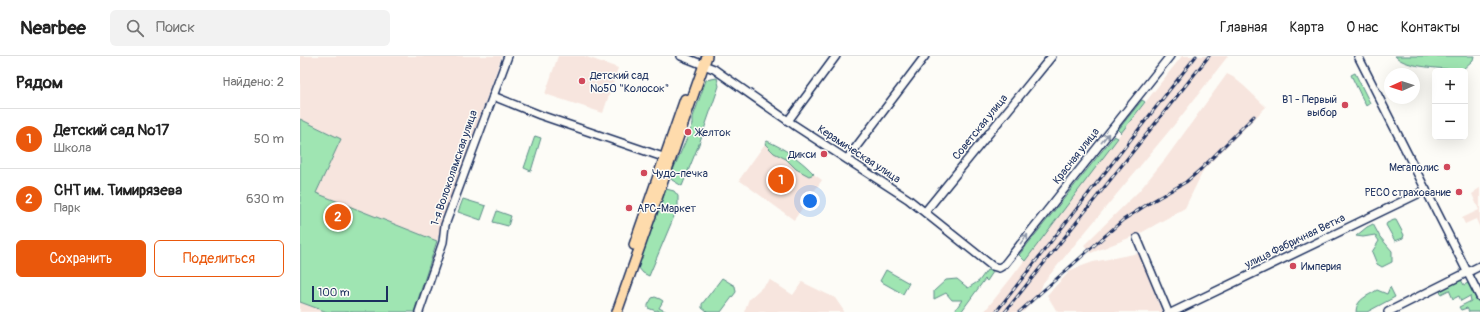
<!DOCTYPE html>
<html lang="ru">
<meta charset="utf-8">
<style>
:root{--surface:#fff;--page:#f2f2f2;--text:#222;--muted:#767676;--line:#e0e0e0;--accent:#ea580c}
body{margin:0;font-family:Pangolin,sans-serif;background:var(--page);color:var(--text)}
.controls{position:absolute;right:12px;top:12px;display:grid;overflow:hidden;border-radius:6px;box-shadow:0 4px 16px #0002}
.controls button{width:36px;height:36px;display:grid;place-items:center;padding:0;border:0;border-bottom:1px solid var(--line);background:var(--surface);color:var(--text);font:20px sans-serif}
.compass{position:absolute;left:1084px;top:12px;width:36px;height:36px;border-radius:50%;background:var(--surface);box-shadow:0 4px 16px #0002;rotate:267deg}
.scale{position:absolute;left:12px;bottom:10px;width:76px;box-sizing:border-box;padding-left:4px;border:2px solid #1b2f5e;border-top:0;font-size:11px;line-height:14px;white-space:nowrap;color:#1b2f5e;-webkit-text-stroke:3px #fdfcf7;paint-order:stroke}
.you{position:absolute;left:510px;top:145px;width:14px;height:14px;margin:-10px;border:3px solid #fff;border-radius:50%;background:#1a73e8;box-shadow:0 0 0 6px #1a73e833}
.badge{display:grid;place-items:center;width:26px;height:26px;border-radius:50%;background:var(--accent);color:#fff;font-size:13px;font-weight:700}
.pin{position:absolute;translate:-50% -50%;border:2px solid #fff;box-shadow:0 1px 4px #0006}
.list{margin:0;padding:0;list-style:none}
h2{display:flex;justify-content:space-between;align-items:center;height:52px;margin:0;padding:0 16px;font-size:17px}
h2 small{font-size:13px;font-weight:400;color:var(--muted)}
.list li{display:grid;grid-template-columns:26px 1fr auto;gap:12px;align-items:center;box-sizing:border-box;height:60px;padding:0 16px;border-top:1px solid var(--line)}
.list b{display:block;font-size:15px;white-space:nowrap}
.list p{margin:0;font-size:13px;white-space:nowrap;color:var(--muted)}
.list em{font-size:13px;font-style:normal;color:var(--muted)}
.actions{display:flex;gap:8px;padding:12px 16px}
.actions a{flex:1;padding:9px 0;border:1px solid var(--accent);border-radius:6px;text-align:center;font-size:14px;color:var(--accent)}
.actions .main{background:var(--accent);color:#fff}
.icon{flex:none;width:22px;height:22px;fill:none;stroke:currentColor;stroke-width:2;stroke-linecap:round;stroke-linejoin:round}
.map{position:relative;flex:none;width:1180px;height:256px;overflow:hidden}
header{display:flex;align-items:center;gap:24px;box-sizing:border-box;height:56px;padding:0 20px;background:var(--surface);border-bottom:1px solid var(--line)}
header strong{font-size:19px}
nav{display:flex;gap:22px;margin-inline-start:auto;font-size:14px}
.search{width:280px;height:36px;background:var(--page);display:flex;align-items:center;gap:10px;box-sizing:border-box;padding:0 14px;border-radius:6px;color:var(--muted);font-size:15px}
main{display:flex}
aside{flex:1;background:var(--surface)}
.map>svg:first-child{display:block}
</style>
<header>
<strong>Nearbee</strong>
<div class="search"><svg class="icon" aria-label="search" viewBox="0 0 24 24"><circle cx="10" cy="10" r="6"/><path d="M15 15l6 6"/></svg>Поиск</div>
<nav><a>Главная</a><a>Карта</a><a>О нас</a><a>Контакты</a></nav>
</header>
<main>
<aside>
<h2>Рядом<small>Найдено: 2</small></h2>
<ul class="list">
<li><span class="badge">1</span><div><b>Детский сад №17</b><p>Школа</p></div><em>50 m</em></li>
<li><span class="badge">2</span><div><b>СНТ им. Тимирязева</b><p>Парк</p></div><em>630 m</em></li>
</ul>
<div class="actions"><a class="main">Сохранить</a><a>Поделиться</a></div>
</aside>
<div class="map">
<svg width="1180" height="256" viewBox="0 0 1180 256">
<rect width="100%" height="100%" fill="#fdfcf7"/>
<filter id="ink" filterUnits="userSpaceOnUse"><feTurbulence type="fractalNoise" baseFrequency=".025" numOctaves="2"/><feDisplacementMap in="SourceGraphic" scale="8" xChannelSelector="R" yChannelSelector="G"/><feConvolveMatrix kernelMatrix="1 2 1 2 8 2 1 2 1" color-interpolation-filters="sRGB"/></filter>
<g filter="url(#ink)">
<!-- built -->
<g fill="#f7e5de">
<path d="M0 0H202L144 159 137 185 15 137 41 83 0 63Z"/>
<path d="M258 0H284L318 12 303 57 245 38Z"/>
<path d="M882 0H928L879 63 743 227 739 239 723 256H684L712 221 802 101Z"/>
<path d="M927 18 933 21 944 30 966 51 904 113 885 152 839 178 791 197 784 189 839 135 866 102Z"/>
<path d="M467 85 522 124 494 164 439 124Z"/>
<path d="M1180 132V172L1176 163 1165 168 1162 162 1179 154 1172 138 1175 136V135Z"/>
<path d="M839 197 862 256H758L756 254 747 239 771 214 793 206Z"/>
<path d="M470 224 493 239 502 226 535 242 544 255V256H444L449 243Z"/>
<path d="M0 246 27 256H0Z"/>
</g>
<!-- green -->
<g fill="#9fe5b2" stroke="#5d8a88">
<path d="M1095 0H1174L1173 4 1161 15C1143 11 1107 13 1095 0Z"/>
<path d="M1055 17 1070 47 1066 50 1051 19Z"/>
<path d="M417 22 419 30 399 88 382 130 372 124 370 121 393 68V61L406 24Z"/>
<path d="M842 44 845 46 821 77 818 74Z"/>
<path d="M0 63 41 83 16 137 137 185 114 256H27L0 246Z"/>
<path d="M235 80 241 82 231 115 224 112Z"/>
<path d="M814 80 818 82 725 205 719 199Z"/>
<path d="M467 85C484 92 502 105 514 118L509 120 496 113 486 103 474 97 465 88Z"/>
<path d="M366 133 374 135 378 140V151L349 220 343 217 338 211Z"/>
<path d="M163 143 186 150 181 164 158 156Z"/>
<path d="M197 155 211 160 208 170 193 166Z"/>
<path d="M1094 164H1096L1104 179 1103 182 1095 185 1086 169 1087 167Z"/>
<path d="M1073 168 1080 181 1092 195V206L1082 211 1077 208 1072 196 1079 185 1075 179 1063 181 1056 180 1067 171Z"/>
<path d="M586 214 609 227 603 238 580 225Z"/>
<path d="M687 214 693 216 687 225 685 223 661 256H654L662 244H652L646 237 634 243V235L646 224 657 223 668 232 679 225Z"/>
<path d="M422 222 435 230 436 236 421 256H407L402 252V248Z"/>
<path d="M1161 224 1164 229 1170 226 1180 247V256H1169L1167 252 1161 254 1159 251 1171 245 1170 240 1161 245 1159 240 1153 243 1149 234 1141 238 1140 235Z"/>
<path d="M1090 231 1095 241 1067 256H1056C1056 243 1068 240 1077 234L1087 238Z"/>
<path d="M355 241 360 243 363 245 359 252 367 256H359L358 254 356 255 348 252V249L352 242Z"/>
</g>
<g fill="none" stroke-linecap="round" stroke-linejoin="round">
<!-- minor casing -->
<g stroke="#1b2f5e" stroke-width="10">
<g id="minor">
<path d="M381 0 414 13 421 18 494 69 608 143 692 210 699 212 704 209 870 0"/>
<path d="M1058 0 1180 241"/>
<path d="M193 40 240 59 363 101"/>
<path d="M488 65 536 0"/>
<path d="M547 103 625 0"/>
<path d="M625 156 752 0"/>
<path d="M837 182 868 256"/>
<path d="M119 256 143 186 145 169 208 0"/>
<path d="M873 256 1126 134"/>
<path d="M1088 256 1180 210"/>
</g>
</g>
<!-- major casing -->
<g stroke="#1b2f5e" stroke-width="12">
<g id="major">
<path d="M334 189 385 43"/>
<path d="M317 256 407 0"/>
</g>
</g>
<!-- minor -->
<use href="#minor" stroke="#fdfcf7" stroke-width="7"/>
<!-- major -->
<use href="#major" stroke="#fedbac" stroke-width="9"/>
<!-- rail casing -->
<g stroke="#1b2f5e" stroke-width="3">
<g id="rail">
<path d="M696 256 896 0"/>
<path d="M705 256 909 0"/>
<path d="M719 256 823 164 851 146 886 126 901 113 954 60"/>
</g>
</g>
<!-- rail -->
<use href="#rail" stroke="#fdfcf7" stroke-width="1.5" stroke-dasharray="4.5" stroke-linecap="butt"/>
</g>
<!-- one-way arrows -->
<defs><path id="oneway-shaft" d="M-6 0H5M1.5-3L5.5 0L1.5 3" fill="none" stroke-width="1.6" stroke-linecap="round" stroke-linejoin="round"/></defs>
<g stroke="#8c96aa">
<use href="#oneway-shaft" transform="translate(805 82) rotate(-52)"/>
<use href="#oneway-shaft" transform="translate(724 183) rotate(-52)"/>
</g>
</g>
<!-- markers -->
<g fill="#d1495b" stroke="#fdfcf7" stroke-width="1.5">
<circle cx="282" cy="25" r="4"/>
<circle cx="1045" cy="49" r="4"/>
<circle cx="388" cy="76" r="4"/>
<circle cx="524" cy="98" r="4"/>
<circle cx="1147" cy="111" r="4"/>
<circle cx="344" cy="117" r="4"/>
<circle cx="1159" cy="136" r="4"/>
<circle cx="329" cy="152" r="4"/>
<circle cx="993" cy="210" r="4"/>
</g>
<g text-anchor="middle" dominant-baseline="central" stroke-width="3" stroke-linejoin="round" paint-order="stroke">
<!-- poi labels -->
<g font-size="11" fill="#1b2f5e" stroke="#fdfcf7" text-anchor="start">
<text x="290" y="19">Детский сад<tspan x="290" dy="13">№50 "Колосок"</tspan></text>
<text x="1037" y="43" text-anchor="end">В1 - Первый<tspan x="1037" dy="13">выбор</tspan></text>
<text x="396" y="76">Желток</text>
<text x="516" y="98" text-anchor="end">Дикси</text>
<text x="1139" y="111" text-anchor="end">Мегаполис</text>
<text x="352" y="117">Чудо-печка</text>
<text x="1151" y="136" text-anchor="end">РЕСО страхование</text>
<text x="337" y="152">АРС-Маркет</text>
<text x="1001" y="210">Империя</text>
</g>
<!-- street labels -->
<g font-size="11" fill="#1b2f5e" stroke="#fdfcf7">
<text transform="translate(680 71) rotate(-51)">Советская улица</text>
<text transform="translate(559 98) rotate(33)">Керамическая улица</text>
<text transform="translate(776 100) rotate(-52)">Красная улица</text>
<text transform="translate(154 112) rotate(-71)">1-я Волоколамская улица</text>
<text transform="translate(995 185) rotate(-26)">улица Фабричная Ветка</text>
</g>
</g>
</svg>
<div class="controls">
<button>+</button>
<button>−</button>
</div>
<svg class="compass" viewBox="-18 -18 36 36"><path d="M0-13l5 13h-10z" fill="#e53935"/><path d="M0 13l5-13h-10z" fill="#767676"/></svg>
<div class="scale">100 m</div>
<div class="you"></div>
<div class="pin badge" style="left:481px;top:124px">1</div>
<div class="pin badge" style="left:38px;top:161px">2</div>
</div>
</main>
